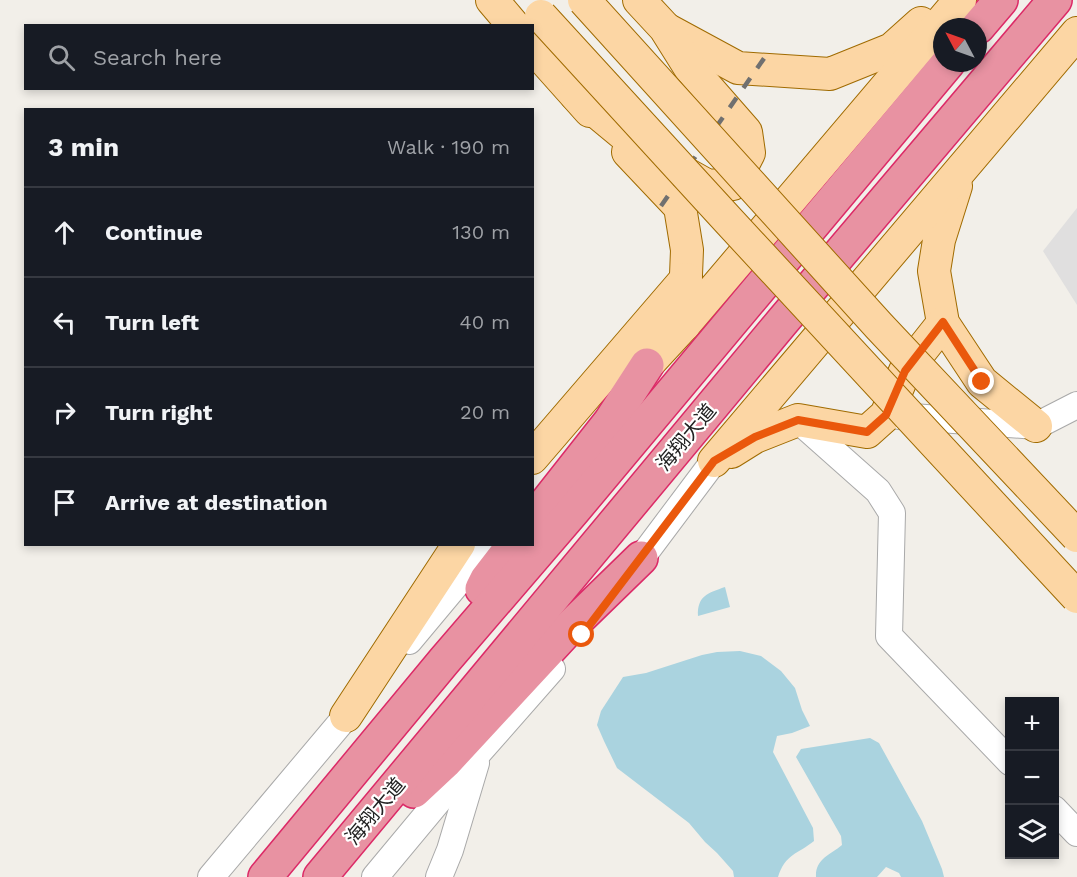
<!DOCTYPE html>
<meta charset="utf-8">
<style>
:root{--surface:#171b24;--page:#242831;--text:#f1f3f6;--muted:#9ea1a6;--line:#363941}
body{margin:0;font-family:"Work Sans","Noto Sans SC",sans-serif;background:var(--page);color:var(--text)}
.controls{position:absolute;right:18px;bottom:18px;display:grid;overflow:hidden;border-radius:0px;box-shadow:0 3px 9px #0003}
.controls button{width:54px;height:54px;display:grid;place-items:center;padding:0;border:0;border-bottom:2px solid var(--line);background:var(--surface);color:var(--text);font:30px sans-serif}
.compass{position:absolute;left:933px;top:18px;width:54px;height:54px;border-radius:50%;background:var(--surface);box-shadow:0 3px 9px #0003;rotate:311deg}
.stop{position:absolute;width:18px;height:18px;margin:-14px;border:4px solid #ea580c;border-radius:50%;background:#fff}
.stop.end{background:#ea580c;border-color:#fff;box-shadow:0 2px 6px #0008}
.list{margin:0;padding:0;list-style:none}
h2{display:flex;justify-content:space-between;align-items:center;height:78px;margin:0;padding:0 24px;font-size:26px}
h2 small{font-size:20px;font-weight:400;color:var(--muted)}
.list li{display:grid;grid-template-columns:39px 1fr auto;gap:18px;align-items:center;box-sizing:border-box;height:90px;padding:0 24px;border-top:2px solid var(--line)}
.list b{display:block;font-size:22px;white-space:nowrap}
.list em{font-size:20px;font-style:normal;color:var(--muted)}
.icon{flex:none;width:33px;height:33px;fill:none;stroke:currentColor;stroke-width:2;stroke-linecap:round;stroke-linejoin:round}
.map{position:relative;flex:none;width:1077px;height:877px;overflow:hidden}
.search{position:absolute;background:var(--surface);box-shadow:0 3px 9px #0003;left:24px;top:24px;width:510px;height:66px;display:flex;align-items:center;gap:15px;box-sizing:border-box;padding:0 21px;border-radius:0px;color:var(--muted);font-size:22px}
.panel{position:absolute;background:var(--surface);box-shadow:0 3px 9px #0003;left:24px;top:108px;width:510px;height:438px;border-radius:0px}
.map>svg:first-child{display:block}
</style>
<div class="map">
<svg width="1077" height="877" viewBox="0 0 1077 877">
<rect width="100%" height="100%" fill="#f2efe9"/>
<!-- residential -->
<path fill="#e0dfdf" d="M1077 208V305L1043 251Z"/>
<!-- water -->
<g fill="#aad3df">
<path d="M725 587 730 607 698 616C697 596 708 593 725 587Z"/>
<path d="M740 651 761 656 781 671 795 688 802 710 810 726 792 733 777 736 773 752 813 828 814 841C798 854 785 854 778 877H734L733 871 717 853 705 842 689 823 617 768 604 741 597 725 601 711 623 677 646 673 702 655 717 652Z"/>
<path d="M870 738 879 743 922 821 942 869 944 877H901L899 873 886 867 877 877H816C815 859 830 855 842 845L841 836 796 757 801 749Z"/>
</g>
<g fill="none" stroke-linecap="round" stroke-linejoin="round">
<!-- minor casing -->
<g stroke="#a9a9a9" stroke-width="28">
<g id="minor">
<path d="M899 416 1036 426 1077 405"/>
<path d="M798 420 878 491 892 513 889 636 1010 762"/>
<path d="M630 573 714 461"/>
<path d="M409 641 490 544"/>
<path d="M1054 809 1077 833"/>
<path d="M211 877 359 701"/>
<path d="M375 877 479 752 552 669"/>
<path d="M439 877 450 850 476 763"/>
</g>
</g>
<!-- major casing -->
<g stroke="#a06b00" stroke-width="34">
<g id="major">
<path d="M492 0 514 26"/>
<path d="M666 29 738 68 830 74 892 49 921 23"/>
<path d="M532 46 590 111"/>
<path d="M576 95 640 148 708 186 733 184 749 153 746 132 690 68 665 28 639 0"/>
<path d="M628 152 680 207 687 250 684 325"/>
<path d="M956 186 939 240 934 271 943 323 982 382 1036 426"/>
<path d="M647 365 684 325 960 0"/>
<path d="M731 452 755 437 798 420 867 432 886 415 905 371 943 323"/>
<path d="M532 458 686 279"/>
<path d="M714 461 1077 33"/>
<path d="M346 716 459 544"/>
</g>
</g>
<!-- highway casing -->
<g stroke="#dc2a67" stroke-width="36">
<g id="highway">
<path d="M978 27 1001 0"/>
<path d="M532 521 610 422 647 365"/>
<path d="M482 589 487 579 514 544"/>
<path d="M414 791 445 762 570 627 641 558"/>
<path d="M265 877 444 661 573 511 948 63"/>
<path d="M320 877 782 322 1055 0"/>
</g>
</g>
<!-- minor -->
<use href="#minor" stroke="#fff" stroke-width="26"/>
<!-- major -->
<use href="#major" stroke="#fcd6a4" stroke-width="32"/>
<!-- highway -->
<use href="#highway" stroke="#e892a2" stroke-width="33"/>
<!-- rail -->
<path stroke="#707070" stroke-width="4.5" stroke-dasharray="12 12" stroke-linecap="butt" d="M661 206 765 57"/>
<!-- major-bridge casing -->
<g stroke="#a06b00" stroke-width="34" stroke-linecap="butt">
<g id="major-bridge">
<path d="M584 0 879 326 1077 536"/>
<path d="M541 16 727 219 1077 597"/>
</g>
</g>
<!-- major-bridge -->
<use href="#major-bridge" stroke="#fcd6a4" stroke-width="32"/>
</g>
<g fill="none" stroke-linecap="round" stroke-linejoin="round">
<!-- route -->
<path stroke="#ea580c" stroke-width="8" d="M582 635 714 461 755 437 798 420 867 432 886 415 905 371 943 322 982 382"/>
</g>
<g text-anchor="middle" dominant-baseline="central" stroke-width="4.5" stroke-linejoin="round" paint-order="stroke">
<!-- street labels -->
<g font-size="20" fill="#222" stroke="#fff">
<text transform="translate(686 437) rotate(-50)">海翔大道</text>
<text transform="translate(375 811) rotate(-50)">海翔大道</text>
</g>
</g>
</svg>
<div class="controls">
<button>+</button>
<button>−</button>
<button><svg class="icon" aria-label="layers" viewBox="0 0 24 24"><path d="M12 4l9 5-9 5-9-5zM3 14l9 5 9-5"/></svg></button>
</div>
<svg class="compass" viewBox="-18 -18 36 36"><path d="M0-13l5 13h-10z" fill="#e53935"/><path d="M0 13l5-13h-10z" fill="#9ea1a6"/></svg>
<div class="stop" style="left:582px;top:635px"></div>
<div class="stop end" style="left:982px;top:382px"></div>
<div class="search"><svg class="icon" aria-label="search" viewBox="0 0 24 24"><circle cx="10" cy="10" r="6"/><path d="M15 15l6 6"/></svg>Search here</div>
<section class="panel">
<h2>3 min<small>Walk · 190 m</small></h2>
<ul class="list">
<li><svg class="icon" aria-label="ahead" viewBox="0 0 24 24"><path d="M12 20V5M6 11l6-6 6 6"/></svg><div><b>Continue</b></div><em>130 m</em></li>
<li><svg class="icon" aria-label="left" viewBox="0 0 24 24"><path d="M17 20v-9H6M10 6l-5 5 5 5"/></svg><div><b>Turn left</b></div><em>40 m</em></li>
<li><svg class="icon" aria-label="right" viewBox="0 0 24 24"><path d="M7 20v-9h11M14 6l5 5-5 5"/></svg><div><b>Turn right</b></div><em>20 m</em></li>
<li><svg class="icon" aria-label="arrive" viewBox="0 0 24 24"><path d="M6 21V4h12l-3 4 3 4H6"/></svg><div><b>Arrive at destination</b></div></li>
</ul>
</section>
</div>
